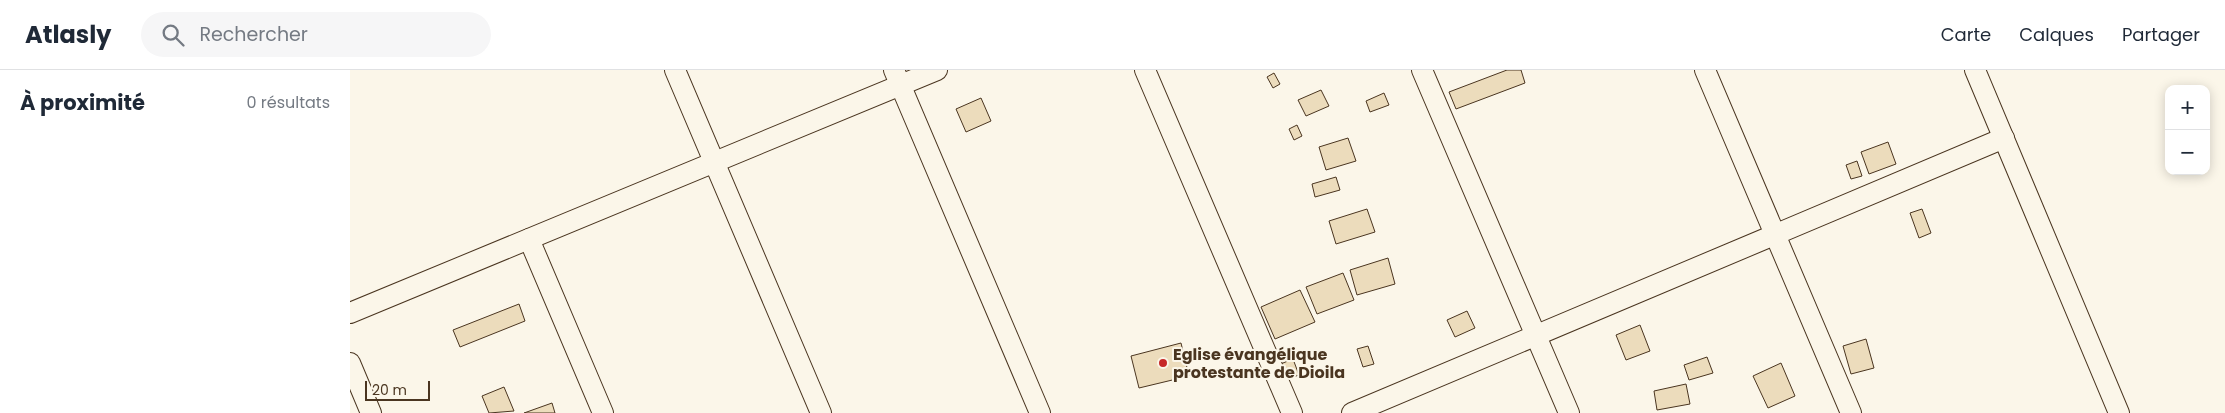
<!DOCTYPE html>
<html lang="fr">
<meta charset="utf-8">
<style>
:root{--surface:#fff;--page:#f6f6f7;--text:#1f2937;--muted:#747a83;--line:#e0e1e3}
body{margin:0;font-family:Poppins,sans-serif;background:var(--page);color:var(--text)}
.controls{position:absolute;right:15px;top:15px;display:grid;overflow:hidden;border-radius:10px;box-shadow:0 2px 12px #0003}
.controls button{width:45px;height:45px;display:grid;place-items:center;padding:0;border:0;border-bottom:1px solid var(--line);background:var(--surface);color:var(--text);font:25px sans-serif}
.scale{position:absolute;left:15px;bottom:12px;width:65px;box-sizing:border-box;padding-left:5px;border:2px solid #4a3520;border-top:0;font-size:14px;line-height:18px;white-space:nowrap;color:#4a3520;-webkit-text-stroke:4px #fbf6e9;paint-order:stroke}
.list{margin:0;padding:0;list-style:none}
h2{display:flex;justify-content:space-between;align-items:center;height:65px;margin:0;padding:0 20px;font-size:21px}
h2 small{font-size:16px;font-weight:400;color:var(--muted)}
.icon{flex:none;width:28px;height:28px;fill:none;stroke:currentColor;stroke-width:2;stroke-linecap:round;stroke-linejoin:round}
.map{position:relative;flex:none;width:1875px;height:343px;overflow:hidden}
header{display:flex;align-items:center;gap:30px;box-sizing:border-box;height:70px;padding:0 25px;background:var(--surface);border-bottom:1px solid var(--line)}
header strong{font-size:24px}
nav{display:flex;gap:28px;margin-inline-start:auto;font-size:18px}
.search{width:350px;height:45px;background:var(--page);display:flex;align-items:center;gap:12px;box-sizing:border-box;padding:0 18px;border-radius:28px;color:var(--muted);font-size:19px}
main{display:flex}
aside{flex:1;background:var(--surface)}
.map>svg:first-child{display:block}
</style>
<header>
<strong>Atlasly</strong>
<div class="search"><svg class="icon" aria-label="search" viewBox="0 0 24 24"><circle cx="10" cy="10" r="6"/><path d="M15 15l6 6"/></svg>Rechercher</div>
<nav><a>Carte</a><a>Calques</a><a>Partager</a></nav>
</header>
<main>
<aside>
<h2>À proximité<small>0 résultats</small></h2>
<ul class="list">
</ul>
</aside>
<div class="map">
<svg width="1875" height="343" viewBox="0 0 1875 343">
<rect width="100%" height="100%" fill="#fbf6e9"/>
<!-- building -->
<g fill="#ecdcbc" stroke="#4a3520">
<path d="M1157 0H1171L1175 13 1106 39 1099 22Z"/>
<path d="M924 3 930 14 923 18 917 7Z"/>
<path d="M971 20 979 36 956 46 948 30Z"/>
<path d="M1034 23 1039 35 1020 42 1016 31Z"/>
<path d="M631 28 641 51 616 62 606 39Z"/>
<path d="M947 55 952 66 944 70 939 59Z"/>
<path d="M998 68 1006 91 976 100 969 77Z"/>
<path d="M1538 72 1546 94 1519 104 1511 82Z"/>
<path d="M1507 91 1512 106 1501 109 1496 95Z"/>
<path d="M986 107 990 120 965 127 962 114Z"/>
<path d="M1017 139 1025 162 986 174 979 151Z"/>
<path d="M1572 139 1581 163 1569 168 1560 143Z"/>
<path d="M1038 188 1045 214 1007 225 1000 200Z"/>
<path d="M993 203 1004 230 967 244 956 217Z"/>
<path d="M950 220 965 252 925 269 911 237Z"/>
<path d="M169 234 175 251 110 277 103 260Z"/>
<path d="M1117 241 1125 258 1105 267 1097 250Z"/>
<path d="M1290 255 1300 281 1276 290 1266 265Z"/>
<path d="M1516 269 1524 298 1501 304 1493 276Z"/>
<path d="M831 273 839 306 789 318 781 286Z"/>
<path d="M1018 276 1024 294 1013 297 1007 279Z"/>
<path d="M1357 287 1363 303 1339 310 1334 295Z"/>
<path d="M943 289 949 305 934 310 928 295Z"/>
<path d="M1431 293 1445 326 1418 338 1403 306Z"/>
<path d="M1336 314 1340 334 1307 340 1304 321Z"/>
<path d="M154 317 164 341 139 343 132 326Z"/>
<path d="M202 333 205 343H174Z"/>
</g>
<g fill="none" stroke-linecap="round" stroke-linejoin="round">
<!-- minor casing -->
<g stroke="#4a3520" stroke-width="22">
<g id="minor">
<path d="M325 0 471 343"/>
<path d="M544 0 690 343"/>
<path d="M795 0 942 343"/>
<path d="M1072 0 1219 343"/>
<path d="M1355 0 1501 343"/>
<path d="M1625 0 1769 343"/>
<path d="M179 169 253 343"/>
<path d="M0 243 587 0"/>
<path d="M0 293 21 343"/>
<path d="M1002 343 1654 68"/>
</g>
</g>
<!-- minor -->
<use href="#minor" stroke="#fbf6e9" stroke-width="20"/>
</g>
<!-- markers -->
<circle fill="#c62828" stroke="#fbf6e9" stroke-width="2" cx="813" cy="293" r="5"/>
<g text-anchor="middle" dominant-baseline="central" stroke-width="4" stroke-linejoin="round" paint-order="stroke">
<!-- poi labels -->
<g font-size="16" font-weight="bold" fill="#4a3520" stroke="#fbf6e9" text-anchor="start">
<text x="823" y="284">Eglise évangélique<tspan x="823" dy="18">protestante de Dioila</tspan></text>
</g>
</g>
</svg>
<div class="controls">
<button>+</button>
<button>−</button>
</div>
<div class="scale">20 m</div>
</div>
</main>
